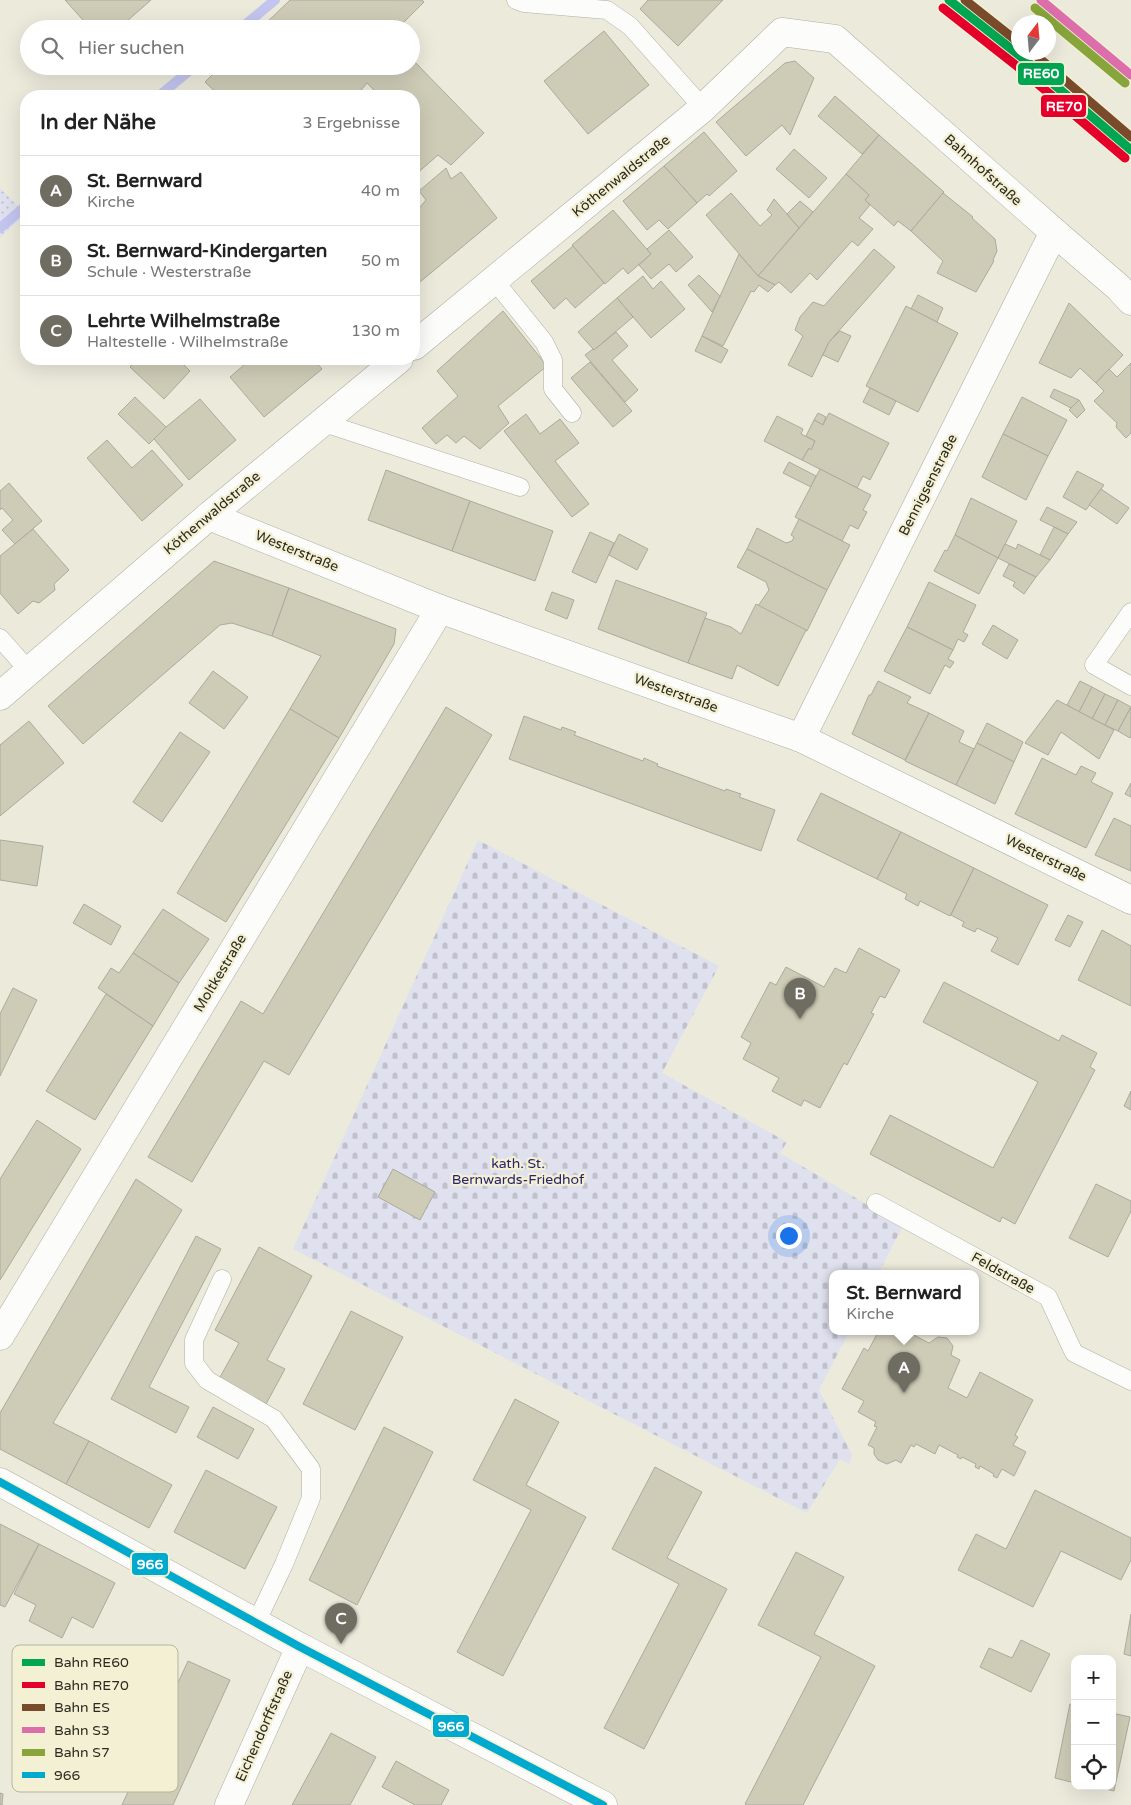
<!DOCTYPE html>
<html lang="de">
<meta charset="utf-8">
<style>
:root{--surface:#fff;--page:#f6f6f6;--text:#222;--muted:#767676;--line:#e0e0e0;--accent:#6f6d61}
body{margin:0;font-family:"Varela Round",sans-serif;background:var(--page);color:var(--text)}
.controls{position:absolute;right:15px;bottom:15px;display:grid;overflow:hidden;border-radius:10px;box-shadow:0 5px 20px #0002}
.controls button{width:45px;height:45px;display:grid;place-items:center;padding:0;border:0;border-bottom:1px solid var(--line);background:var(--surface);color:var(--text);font:25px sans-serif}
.compass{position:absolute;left:1011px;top:15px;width:45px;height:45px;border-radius:50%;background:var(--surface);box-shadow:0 5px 20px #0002;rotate:16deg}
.you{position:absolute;left:788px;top:1235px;width:18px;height:18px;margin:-12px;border:4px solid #fff;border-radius:50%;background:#1a73e8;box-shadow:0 0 0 8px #1a73e833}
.badge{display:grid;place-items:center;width:32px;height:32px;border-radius:50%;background:var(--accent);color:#fff;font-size:16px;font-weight:700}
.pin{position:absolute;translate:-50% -41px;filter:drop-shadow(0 1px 2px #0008)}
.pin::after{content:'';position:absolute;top:26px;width:18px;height:15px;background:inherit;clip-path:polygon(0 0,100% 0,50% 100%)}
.popup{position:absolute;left:829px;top:1270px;width:150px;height:65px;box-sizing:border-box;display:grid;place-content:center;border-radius:10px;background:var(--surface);filter:drop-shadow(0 1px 4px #0005);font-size:16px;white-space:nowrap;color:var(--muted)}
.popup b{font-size:19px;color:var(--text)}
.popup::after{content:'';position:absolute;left:50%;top:100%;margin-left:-10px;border:10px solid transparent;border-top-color:var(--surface)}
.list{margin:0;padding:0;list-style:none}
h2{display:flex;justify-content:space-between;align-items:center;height:65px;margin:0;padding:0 20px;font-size:21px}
h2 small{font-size:16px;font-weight:400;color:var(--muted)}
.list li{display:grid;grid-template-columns:32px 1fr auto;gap:15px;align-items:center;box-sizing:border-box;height:70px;padding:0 20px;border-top:1px solid var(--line)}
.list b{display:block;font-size:19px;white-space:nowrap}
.list p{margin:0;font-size:16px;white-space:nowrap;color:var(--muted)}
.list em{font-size:16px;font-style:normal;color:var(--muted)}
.icon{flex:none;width:28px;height:28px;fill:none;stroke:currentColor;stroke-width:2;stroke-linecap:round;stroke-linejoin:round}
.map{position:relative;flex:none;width:1131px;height:1805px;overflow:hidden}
.search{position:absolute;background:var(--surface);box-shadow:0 5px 20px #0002;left:20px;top:20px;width:400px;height:55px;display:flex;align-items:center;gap:12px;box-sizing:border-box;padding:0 18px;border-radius:28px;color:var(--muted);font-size:19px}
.panel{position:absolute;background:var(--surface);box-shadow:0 5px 20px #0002;left:20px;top:90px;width:400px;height:275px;border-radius:20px}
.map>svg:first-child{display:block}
</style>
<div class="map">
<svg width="1131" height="1805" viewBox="0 0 1131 1805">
<defs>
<pattern id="grass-dots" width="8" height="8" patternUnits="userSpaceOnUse" patternTransform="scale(1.25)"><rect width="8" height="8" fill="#e0e1ee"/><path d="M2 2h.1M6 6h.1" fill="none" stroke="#c0c1cc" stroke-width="1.8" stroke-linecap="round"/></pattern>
<pattern id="cemetery-stones" width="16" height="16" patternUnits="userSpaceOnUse" patternTransform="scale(1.25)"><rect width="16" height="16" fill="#e0e1ee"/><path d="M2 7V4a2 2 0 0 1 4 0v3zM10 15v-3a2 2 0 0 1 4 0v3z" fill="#c0c1cc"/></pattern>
</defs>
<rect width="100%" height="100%" fill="#eceadb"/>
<!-- grass -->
<path fill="url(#grass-dots)" d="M0 188 26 214 0 238Z"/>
<!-- cemetery -->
<path fill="url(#cemetery-stones)" d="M478 840 719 966 662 1073 787 1142 780 1153 903 1226 878 1274H833V1332H849L819 1390 852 1455 849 1464 840 1459 807 1513 293 1249Z"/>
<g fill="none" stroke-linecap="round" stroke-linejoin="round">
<!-- stream -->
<g stroke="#c3c5ef" stroke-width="10">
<path d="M240 29 275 0"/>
<path d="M159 96 195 66"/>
<path d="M0 228 26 206"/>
</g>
</g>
<!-- building -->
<g fill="#cecbb6" stroke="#abaa9e">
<path d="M65 0H151L118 29H91Z"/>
<path d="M290 0H422L424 2 397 29H260Z"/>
<path d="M648 0H723L678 46 640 9Z"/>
<path d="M604 31 649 85 588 134 544 81Z"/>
<path d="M411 58 484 133 451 165 438 155 414 176V96H375L377 93 367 83 356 96H348L341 92 337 96H220L205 82 221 66H411Z"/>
<path d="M795 61 814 78 790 135 782 125 746 156 716 122 785 63Z"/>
<path d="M835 96 879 135 862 154 818 116Z"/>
<path d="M704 132 737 171 709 196 707 194 697 203 664 166Z"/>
<path d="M879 135 944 192 911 231 898 221 894 226 865 200 869 195 846 174Z"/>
<path d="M794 149 827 178 809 198 776 169Z"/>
<path d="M664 166 697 203 668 229 659 220 647 230 623 201Z"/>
<path d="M446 168 451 179 461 172 497 218 414 287V214L426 200 419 191Z"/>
<path d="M846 174 869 195 865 200 870 205 859 218 873 229 858 246 852 241 817 280 810 273 791 293 779 282 775 285 758 276Z"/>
<path d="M731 193 760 226 772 215 767 210 774 199 799 228 758 276 706 215Z"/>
<path d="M943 193 973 217 972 218 995 239 997 251 993 260 994 261 976 292 937 273 943 261 911 231Z"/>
<path d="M800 201 813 212 799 228 787 214Z"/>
<path d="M613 210 651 254 628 274 623 268 605 284 572 245Z"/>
<path d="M669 230 693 257 676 272 669 264 651 279 639 265 651 254 647 249Z"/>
<path d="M573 246 604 283 575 308 566 298 554 309 531 281Z"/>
<path d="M874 249 895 267 829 342 812 377 788 365 803 336 795 330 800 317 813 302 824 306Z"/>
<path d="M739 254 758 276 775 285 768 292 759 285 754 292 751 291 723 346 702 336Z"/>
<path d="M699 275 720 296 712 312 688 285Z"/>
<path d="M643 276 653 289 661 281 685 309 651 338 617 298Z"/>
<path d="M918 295 943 308 937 322 911 309Z"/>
<path d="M617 298 633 317 594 350 578 332Z"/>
<path d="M1069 303 1123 355 1096 383 1080 368 1071 378 1039 363Z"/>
<path d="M906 306 958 333 918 412 866 386Z"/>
<path d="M503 311 547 366 498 406 509 423 480 449 464 436 456 443 447 435 436 444 422 428 458 396 437 371Z"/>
<path d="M840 331 851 336 838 362 823 355 829 342Z"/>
<path d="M616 332 628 346 612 360 638 390 625 402 585 355 593 349 594 350Z"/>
<path d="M702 336 728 350 721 363 695 351Z"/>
<path d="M137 359H178L190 371 164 399 130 367Z"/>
<path d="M251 359H313L322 369 264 417 230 377Z"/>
<path d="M590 362 632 411 613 427 571 378Z"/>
<path d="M1131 363V433L1126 438 1116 427 1117 423 1094 401 1104 391 1096 383 1109 369 1117 377Z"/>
<path d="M870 388 896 401 889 415 863 402Z"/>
<path d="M1054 389 1079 400 1071 408 1050 397Z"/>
<path d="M135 397 166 427 149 444 118 414Z"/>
<path d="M1022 397 1067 420 1048 456 1003 434Z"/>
<path d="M200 399 236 440 189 480 154 439 166 427Z"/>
<path d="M1079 400 1085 410 1077 418 1069 410Z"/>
<path d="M818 413 826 417 823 425 814 420Z"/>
<path d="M829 413 889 443 870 480 863 476 857 488 802 460 809 448 811 450 815 441 806 436 814 420 823 425Z"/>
<path d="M526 414 540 434 560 419 579 443 555 461 589 504 572 517 504 431Z"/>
<path d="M777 416 803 429 801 434 815 441 811 450 809 448 802 460 764 441Z"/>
<path d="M1003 434 1048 456 1026 500 982 477Z"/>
<path d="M107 440 132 468 152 450 183 485 142 521 87 458Z"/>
<path d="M789 462 816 476 811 487 783 473Z"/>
<path d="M820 469 871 495 863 510 867 512 858 529 850 525 842 541 795 517Z"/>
<path d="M386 470 470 501 452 551 368 520Z"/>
<path d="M1077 471 1104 485 1086 510 1063 497Z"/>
<path d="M9 483 42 521 15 544 2 530 13 520 2 508 0 510V491Z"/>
<path d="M1101 489 1129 508 1117 524 1089 505Z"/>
<path d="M971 498 1017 521 998 558 955 535Z"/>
<path d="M470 501 553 531 535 581 452 551Z"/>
<path d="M1047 507 1077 522 1068 534 1040 520Z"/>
<path d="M799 519 850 545 827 590 747 549 757 528 786 543 792 541 794 537 791 535Z"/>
<path d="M1054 527 1068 534 1050 560 1040 555Z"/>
<path d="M33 529 69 570 54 584 55 590 39 603 33 601 18 614 0 593V556Z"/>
<path d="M590 532 614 543 596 583 572 572Z"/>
<path d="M619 534 648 549 637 570 609 555Z"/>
<path d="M955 535 998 558 979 594 934 571 945 550 947 551Z"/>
<path d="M1005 544 1016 549 1018 544 1050 560 1036 577 998 558Z"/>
<path d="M747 549 827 590 807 631 758 606 769 590 766 582 737 567Z"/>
<path d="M214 561 289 588 272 636 232 623 220 625 83 744 48 706Z"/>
<path d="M1009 564 1036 577 1024 594 1013 586 1015 582 1003 576Z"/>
<path d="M616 580 707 613 688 663 598 629Z"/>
<path d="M929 582 976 605 963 632 968 635 964 642 958 639 953 650 907 627Z"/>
<path d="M289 588 396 629 394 644 339 738 290 709 321 656 272 636Z"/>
<path d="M552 592 574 600 567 619 545 610Z"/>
<path d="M756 604 806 630 778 686 737 665 732 679 688 663 705 618 731 627 741 634Z"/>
<path d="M993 625 1018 640 1007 659 982 644Z"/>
<path d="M907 627 953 650 948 659 954 662 950 668 945 665 930 694 884 671Z"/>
<path d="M213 671 248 697 224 729 189 703Z"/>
<path d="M878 681 911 697 907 703 929 713 905 760 852 734 869 695H871Z"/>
<path d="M1080 681 1092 687 1079 712 1067 705Z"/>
<path d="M1092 687 1105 694 1092 719 1079 712Z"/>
<path d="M1105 694 1118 700 1105 725 1092 719Z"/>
<path d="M1057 700 1114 730 1099 759 1061 732 1048 755 1025 743Z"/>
<path d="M1118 700 1131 707 1118 731 1105 725Z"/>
<path d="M446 707 492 735 289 1075 264 1061 192 1182 148 1157 241 1001 263 1014Z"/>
<path d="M1131 707V737L1130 738 1118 731Z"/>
<path d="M290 709 339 738 226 922 177 893Z"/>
<path d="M929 713 964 731 959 742 974 749 956 785 905 761Z"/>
<path d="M524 716 561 730 562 727 576 732 574 735 643 761 644 758 658 764 657 766 725 791 726 789 741 794 739 797 775 810 761 851 509 759Z"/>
<path d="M29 721 64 763 0 816V745Z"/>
<path d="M987 723 1023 742 1014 762 977 743Z"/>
<path d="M180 732 210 752 162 822 133 802Z"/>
<path d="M977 743 1014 762 995 804 956 785Z"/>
<path d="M1042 758 1076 775 1081 766 1096 773 1091 782 1113 793 1086 848 1015 814Z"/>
<path d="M1131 783V797L1125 794Z"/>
<path d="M821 793 901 832 877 879 797 840Z"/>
<path d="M1114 818 1131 826V871L1095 855Z"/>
<path d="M901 832 974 868 950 916 920 901 918 906 905 899 907 894 877 879Z"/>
<path d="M0 840 43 846 37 886 0 880Z"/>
<path d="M974 868 1048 905 1018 965 991 951 998 938 977 928 975 932 962 926 964 922 951 915Z"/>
<path d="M84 904 121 926 111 945 73 923Z"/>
<path d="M163 909 209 939 179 983 133 953Z"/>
<path d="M1068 915 1083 922 1070 947 1055 940Z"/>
<path d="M1102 930 1131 946V1006L1078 980Z"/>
<path d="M859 948 900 970 885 998 880 996 871 1013 874 1014 847 1065 844 1063 820 1108 804 1100 801 1106 772 1091 779 1078 743 1059 751 1043 741 1037 770 982 776 985 786 967 824 987 835 968 846 973Z"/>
<path d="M133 953 179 983 153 1026 98 988 111 968 119 973Z"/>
<path d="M944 982 1059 1041 1062 1035 1097 1053 1090 1067 1095 1070 1015 1224 1002 1217 1000 1222 870 1154 890 1115 993 1168 1038 1082 923 1022Z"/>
<path d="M13 988 37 1000 0 1076V1014Z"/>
<path d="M106 994 153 1026 95 1120 46 1091Z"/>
<path d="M1131 1091V1110L1124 1106Z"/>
<path d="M37 1120 81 1149 0 1280V1179Z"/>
<path d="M393 1169 435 1192 420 1220 378 1197Z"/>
<path d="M136 1179 182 1210 53 1423 89 1441 66 1484 0 1449V1413Z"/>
<path d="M1096 1184 1131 1201V1211L1108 1257 1069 1238Z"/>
<path d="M196 1236 221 1249 149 1387 189 1407 176 1433 111 1399Z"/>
<path d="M259 1247 312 1276 267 1360 285 1369 266 1404 219 1379 239 1343 215 1330Z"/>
<path d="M351 1311 403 1337 355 1430 303 1404Z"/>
<path d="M874 1332H911L910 1333 929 1343 938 1337 947 1338 953 1346 951 1355 960 1360 948 1388 967 1398 980 1372 1033 1400 1015 1435 1018 1437 1013 1445 1026 1452 1014 1476 1002 1469 997 1478 993 1476 994 1474 980 1466 979 1469 975 1467 976 1464 962 1457 961 1459 957 1457 958 1455 939 1445 935 1454 916 1444 914 1447 911 1445 901 1463 896 1460 887 1464 878 1460 874 1454V1448L868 1445 877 1427 874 1426 876 1422 858 1412 864 1401 842 1389 864 1348 868 1351 877 1334Z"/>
<path d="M515 1399 559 1422 526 1485 586 1517 503 1676 457 1652 531 1510 473 1480Z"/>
<path d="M213 1407 254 1429 238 1459 197 1437Z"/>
<path d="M384 1427 433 1452 357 1605 309 1580Z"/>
<path d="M89 1441 172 1485 149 1528 66 1484Z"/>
<path d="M655 1467 702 1492 667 1558 727 1589 644 1749 604 1728 679 1584 612 1549Z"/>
<path d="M206 1470 277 1507 245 1569 174 1532Z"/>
<path d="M1035 1490 1131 1538V1560L1121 1580 1061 1551 1033 1607 958 1570 976 1534 1006 1549Z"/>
<path d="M0 1524 39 1544 5 1607 0 1605Z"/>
<path d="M39 1544 115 1583 93 1628 72 1617 62 1638 29 1621 36 1605 14 1594Z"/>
<path d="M796 1552 844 1577 814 1634 875 1666 803 1805H747L745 1804 821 1657 758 1625Z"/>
<path d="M1131 1614V1656L1124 1654Z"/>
<path d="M1021 1640 1050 1654 1031 1692 980 1667 989 1648 1012 1658Z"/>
<path d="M188 1661 230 1680 173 1805H122Z"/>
<path d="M1070 1704 1075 1705V1783L1055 1778Z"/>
<path d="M1112 1713 1130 1717 1114 1791 1092 1786H1112Z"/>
<path d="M331 1733 376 1757 350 1805H292Z"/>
<path d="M396 1761 449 1790 441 1805H415L382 1787Z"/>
<path d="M0 1793 3 1794 2 1805H0Z"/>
</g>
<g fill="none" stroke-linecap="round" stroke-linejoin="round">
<!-- lane casing -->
<g stroke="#b0aea2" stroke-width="19">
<g id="lane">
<path d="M516 0 524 3 607 10 630 26 703 108"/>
<path d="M494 280 544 342 553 360V389L572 413"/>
<path d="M321 422 520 487"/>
<path d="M1131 612 1094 665 1131 686"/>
<path d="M0 638 29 671"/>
<path d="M876 1203 1048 1297 1074 1353 1131 1381"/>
<path d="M222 1279 194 1340V1363L207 1380 274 1419 311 1469V1498L284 1564 256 1623"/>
</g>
</g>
<!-- street casing -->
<g stroke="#b0aea2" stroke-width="29">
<g id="street">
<path d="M414 346 703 108 782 32 835 39 1054 232 1118 287 1131 301"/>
<path d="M209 516 440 609 801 738 1131 900"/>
<path d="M0 696 209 516 399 359"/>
<path d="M801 738 1054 232"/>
<path d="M0 1336 440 609"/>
<path d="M0 1482 300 1647 603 1805"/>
<path d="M229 1805 300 1647"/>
</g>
</g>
<!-- lane -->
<use href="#lane" stroke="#fcfcfa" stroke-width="18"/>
<!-- street -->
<use href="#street" stroke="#fcfcfa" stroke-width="28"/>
<!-- bus-1 casing -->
<g stroke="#f3f0d4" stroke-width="11">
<path id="bus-1" d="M0 1482 300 1647 603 1805"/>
</g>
<!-- bus-1 -->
<use href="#bus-1" stroke="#00a9ce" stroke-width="8"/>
<!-- rail-1 casing -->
<g stroke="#f3f0d4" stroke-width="12">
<path id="rail-1" d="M949 0 1024 59 1131 150"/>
</g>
<!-- rail-2 casing -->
<g stroke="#f3f0d4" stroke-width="12">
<path id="rail-2" d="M943 8 1018 67 1125 158"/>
</g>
<!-- rail-3 casing -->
<g stroke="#f3f0d4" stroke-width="12">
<g id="rail-3">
<path d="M965 0 1018 42"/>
<path d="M1032 52 1131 137"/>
</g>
</g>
<!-- rail-4 casing -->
<g stroke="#f3f0d4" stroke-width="12">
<path id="rail-4" d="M1041 0 1131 75"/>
</g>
<!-- rail-5 casing -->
<g stroke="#f3f0d4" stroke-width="12">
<path id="rail-5" d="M1035 8 1125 83"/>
</g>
<!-- rail-1 -->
<use href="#rail-1" stroke="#00a651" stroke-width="9"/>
<!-- rail-2 -->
<use href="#rail-2" stroke="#e4002b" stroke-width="9"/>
<!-- rail-3 -->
<use href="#rail-3" stroke="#7a4b2a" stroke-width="9"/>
<!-- rail-4 -->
<use href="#rail-4" stroke="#db6eab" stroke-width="9"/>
<!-- rail-5 -->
<use href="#rail-5" stroke="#87a53a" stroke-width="9"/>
</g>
<g text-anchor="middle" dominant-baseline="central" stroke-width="4.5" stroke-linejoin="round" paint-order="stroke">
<!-- street labels -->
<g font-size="14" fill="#2c2a20" stroke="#f3f0d4">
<text transform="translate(983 170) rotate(42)">Bahnhofstraße</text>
<text transform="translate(621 176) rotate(-39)">Köthenwaldstraße</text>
<text transform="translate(928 485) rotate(-63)">Bennigsenstraße</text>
<text transform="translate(212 513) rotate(-40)">Köthenwaldstraße</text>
<text transform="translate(297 551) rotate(22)">Westerstraße</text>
<text transform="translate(676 693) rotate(20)">Westerstraße</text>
<text transform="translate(1046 858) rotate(26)">Westerstraße</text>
<text transform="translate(220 973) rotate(-59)">Moltkestraße</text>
<text transform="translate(1003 1273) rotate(29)">Feldstraße</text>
<text transform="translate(264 1726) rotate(-66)">Eichendorffstraße</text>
</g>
<!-- park labels -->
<g font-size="14" fill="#2a236c" stroke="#f3f0d4">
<text x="518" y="1163">kath. St.<tspan x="518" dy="16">Bernwards-Friedhof</tspan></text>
</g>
</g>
<!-- legend -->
<rect x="12" y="1645" width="166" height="147" rx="8" fill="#f3f0d4" stroke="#b7b59e" stroke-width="1"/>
<rect x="22" y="1659" width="23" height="7" fill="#00a651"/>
<rect x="22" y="1682" width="23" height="6" fill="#e4002b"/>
<rect x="22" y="1704" width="23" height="7" fill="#7a4b2a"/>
<rect x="22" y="1727" width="23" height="6" fill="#db6eab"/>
<rect x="22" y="1749" width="23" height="7" fill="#87a53a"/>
<rect x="22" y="1772" width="23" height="6" fill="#00a9ce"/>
<g font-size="14" fill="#2c2a20">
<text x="54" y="1667">Bahn RE60</text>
<text x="54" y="1690">Bahn RE70</text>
<text x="54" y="1712">Bahn ES</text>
<text x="54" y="1735">Bahn S3</text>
<text x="54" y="1757">Bahn S7</text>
<text x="54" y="1780">966</text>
</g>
<g stroke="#f3f0d4" stroke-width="2">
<rect x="1017" y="62" width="48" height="24" rx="5" fill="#00a651"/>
<rect x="1040" y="94" width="47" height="24" rx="5" fill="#e4002b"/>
<rect x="131" y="1552" width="38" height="24" rx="5" fill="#00a9ce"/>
<rect x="432" y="1714" width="38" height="24" rx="5" fill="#00a9ce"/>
</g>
<g font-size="14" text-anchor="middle" font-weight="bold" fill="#fff">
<text x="1041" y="78">RE60</text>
<text x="1064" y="111">RE70</text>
<text x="150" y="1569">966</text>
<text x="451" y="1731">966</text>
</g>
</svg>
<div class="controls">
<button>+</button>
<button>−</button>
<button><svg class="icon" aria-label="locate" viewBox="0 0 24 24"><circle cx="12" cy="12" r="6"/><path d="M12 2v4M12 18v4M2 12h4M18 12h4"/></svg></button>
</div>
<svg class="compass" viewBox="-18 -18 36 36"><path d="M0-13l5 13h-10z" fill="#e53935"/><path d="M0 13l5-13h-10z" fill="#767676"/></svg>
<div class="you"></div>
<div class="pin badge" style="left:904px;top:1393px">A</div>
<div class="popup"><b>St. Bernward</b>Kirche</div>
<div class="pin badge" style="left:800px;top:1019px">B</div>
<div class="pin badge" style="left:341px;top:1644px">C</div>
<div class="search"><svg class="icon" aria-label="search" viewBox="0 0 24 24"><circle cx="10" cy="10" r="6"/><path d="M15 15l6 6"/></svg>Hier suchen</div>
<section class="panel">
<h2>In der Nähe<small>3 Ergebnisse</small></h2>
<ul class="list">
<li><span class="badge">A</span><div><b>St. Bernward</b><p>Kirche</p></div><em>40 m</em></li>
<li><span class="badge">B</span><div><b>St. Bernward-Kindergarten</b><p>Schule · Westerstraße</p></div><em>50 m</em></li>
<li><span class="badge">C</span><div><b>Lehrte Wilhelmstraße</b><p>Haltestelle · Wilhelmstraße</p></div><em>130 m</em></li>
</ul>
</section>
</div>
